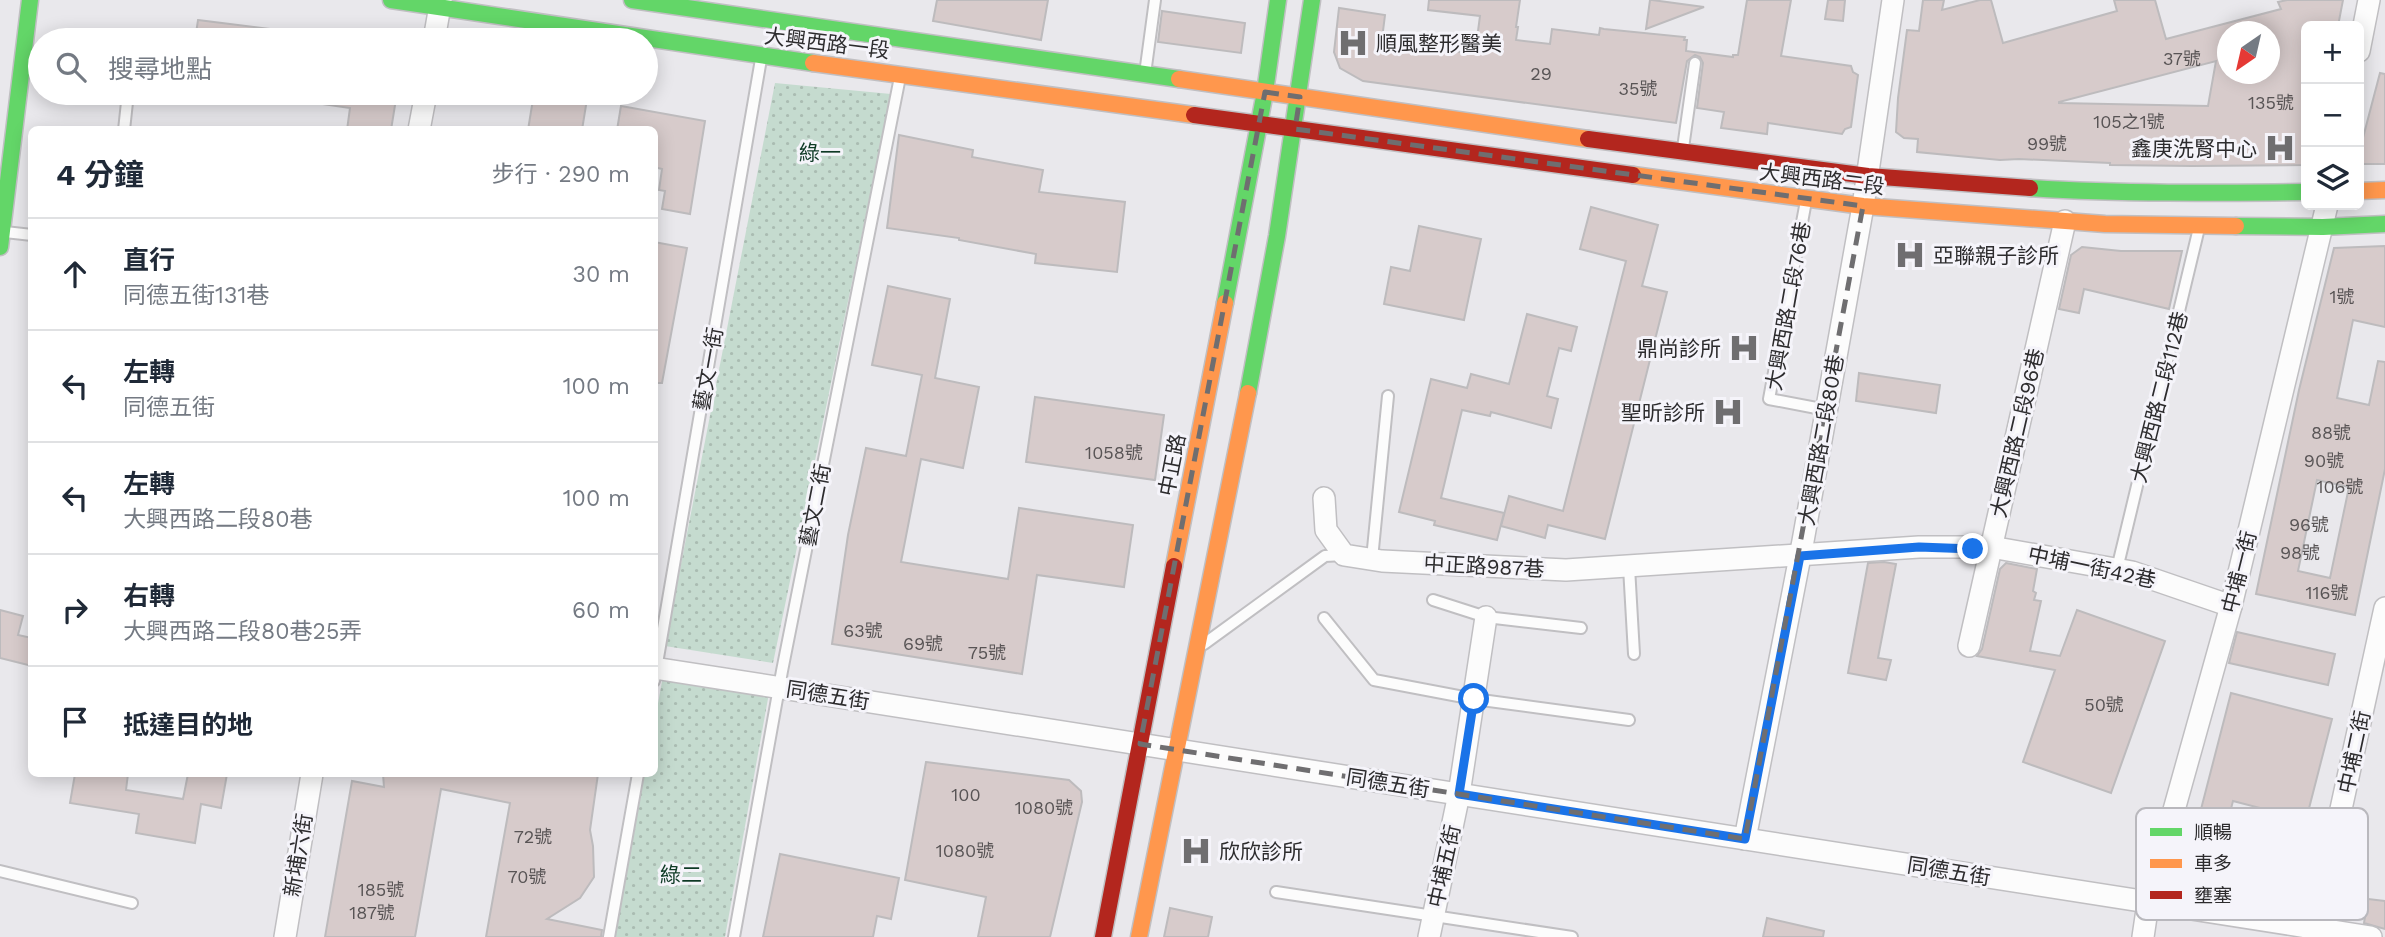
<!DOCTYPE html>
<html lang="zh-TW">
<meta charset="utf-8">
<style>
:root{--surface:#fff;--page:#f6f6f7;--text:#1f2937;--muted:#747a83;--line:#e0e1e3}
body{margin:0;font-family:"Work Sans","Noto Sans TC",sans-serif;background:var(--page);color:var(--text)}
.controls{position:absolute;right:21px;top:21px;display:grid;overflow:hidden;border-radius:10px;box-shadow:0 4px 18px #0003}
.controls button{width:63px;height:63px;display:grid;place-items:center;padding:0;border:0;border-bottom:2px solid var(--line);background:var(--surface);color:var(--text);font:35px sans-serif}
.compass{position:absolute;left:2217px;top:21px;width:63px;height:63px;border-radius:50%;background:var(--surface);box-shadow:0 4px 18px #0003;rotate:214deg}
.stop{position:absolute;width:21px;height:21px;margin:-16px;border:5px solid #1a73e8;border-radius:50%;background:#fff}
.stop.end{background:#1a73e8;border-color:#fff;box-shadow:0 2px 7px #0008}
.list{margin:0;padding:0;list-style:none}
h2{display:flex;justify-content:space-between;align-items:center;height:91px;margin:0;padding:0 28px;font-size:30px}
h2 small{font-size:23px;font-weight:400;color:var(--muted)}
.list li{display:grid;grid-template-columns:46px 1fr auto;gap:21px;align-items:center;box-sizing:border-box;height:112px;padding:0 28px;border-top:2px solid var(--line)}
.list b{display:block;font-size:26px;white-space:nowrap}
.list p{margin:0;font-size:23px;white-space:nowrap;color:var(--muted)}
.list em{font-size:23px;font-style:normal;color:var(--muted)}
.icon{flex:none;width:38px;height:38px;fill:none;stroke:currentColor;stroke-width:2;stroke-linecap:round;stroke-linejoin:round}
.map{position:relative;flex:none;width:2385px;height:937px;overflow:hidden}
.search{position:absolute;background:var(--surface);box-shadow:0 4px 18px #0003;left:28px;top:28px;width:630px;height:77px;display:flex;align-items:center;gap:18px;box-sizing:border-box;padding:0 24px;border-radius:38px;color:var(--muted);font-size:26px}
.panel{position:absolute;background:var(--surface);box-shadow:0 4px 18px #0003;left:28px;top:126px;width:630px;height:651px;border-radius:10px}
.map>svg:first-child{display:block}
</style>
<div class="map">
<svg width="2385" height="937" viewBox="0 0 2385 937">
<defs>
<pattern id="park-dots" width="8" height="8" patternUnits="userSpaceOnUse" patternTransform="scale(1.75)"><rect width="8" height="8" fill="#c5dbcf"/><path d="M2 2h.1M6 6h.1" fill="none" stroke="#aabcb2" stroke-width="1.8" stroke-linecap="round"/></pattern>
</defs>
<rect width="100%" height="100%" fill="#e9e8ec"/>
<!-- park -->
<g fill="url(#park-dots)">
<path d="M775 83 891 94 773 663 665 646Z"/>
<path d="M663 676 769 693 725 937H614L644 774H654L655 720Z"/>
</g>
<!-- building -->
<g fill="#d7cbcb" stroke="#bdbbbd" stroke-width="2" fill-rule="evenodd">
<path d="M937 0H1048L1041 40 933 21Z"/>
<path d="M1429 0H1520L1516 27H1518L1516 40 1550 44 1552 29 1599 35 1600 28 1604 29 1685 37 1684 40H1687L1686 51 1733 57V55H1738L1747 0H1791L1781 56 1851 66 1853 72 1858 75 1851 127 1845 129 1842 134 1768 123 1767 134 1721 128 1724 112 1697 108 1703 63 1700 57 1695 55 1687 61 1676 123 1363 81 1340 68 1334 52 1339 8 1385 15 1382 39 1407 42V45L1475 54 1480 16 1428 10Z"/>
<path d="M1650 0H1652L1704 7 1646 29Z"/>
<path d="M1828 0H1845L1843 21 1825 19Z"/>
<path d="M1923 0H1944L1942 10 1980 0H1991L2003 43 2117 11 2114 0H2155L2166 39 2281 9 2278 2 2287 0H2343L2338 26H2306V165L2192 166 2110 165V163L2019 159 2000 160 1917 152 1918 139 1904 138 1896 132 1898 98 1907 30 1919 31ZM2228 32H2270V74H2228ZM2216 61 2208 106 2059 103V102Z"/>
<path d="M1162 11 1245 23 1241 53 1158 42Z"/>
<path d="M198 20 285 31V40H195Z"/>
<path d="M2380 73 2385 74V164H2359V153Z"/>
<path d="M308 93H397L391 130H347L350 108 308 102Z"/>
<path d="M534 93H588L582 130H528Z"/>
<path d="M621 106 705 121 690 214 662 209 665 191 659 190 662 169 654 167V130H617Z"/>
<path d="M899 135 973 150 972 157 1043 170 1039 192 1125 202 1117 272 1035 263 1036 254 959 240V238L887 228Z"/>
<path d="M1591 207 1658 225 1642 286 1667 292 1605 539 1548 525 1545 538 1501 526 1509 496 1563 511 1626 261 1580 249Z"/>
<path d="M1419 226 1481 239 1464 320 1384 304 1391 267 1410 271Z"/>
<path d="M654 242 687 248 662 383H654Z"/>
<path d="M2385 246V327L2353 320 2337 398 2369 405 2378 361 2385 362V469L2355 615 2256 594 2299 390 2334 248ZM2317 480 2349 487 2330 578 2298 571Z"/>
<path d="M2082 247 2121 251H2182L2169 309 2084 289 2079 313 2059 309 2071 255Z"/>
<path d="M888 286 950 299 935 378 979 387 963 468 921 459 901 562 1008 579 1019 508 1133 525 1124 587 1037 575 1022 674 832 644 848 535 866 448 906 456 922 375 872 365Z"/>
<path d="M1527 314 1577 327 1571 351 1559 348 1547 396 1558 399 1551 428 1491 412 1490 416 1462 410 1441 498 1504 513 1497 540 1434 525 1435 521 1399 512 1431 379 1467 388 1471 374 1509 384Z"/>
<path d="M1859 373 1940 385 1936 413 1856 401Z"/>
<path d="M1035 397 1164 415 1155 480 1026 462Z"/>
<path d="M1884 562 1896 564 1878 658 1891 660 1886 680 1848 673 1868 563Z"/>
<path d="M2006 563 2037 569 2033 591 2036 593 2034 600 2041 601 2030 651 2060 656 2077 610 2165 641 2111 793 2023 762 2055 670 1977 656 1982 649 2000 569Z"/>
<path d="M0 610 23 616 18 635 32 638V666L0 658Z"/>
<path d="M2237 632 2335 654 2328 685 2229 663Z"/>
<path d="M2231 693 2332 719 2306 820 2233 801 2227 824 2199 817Z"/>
<path d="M926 762 1069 780 1081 791 1082 802 1050 937H978L986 897 905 880Z"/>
<path d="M75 774H128L126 790 183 799 188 774H227L221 808 201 804 195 843 136 833 139 814 70 803Z"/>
<path d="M383 774H598L590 830 593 846 594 877 580 898 547 919 602 930 601 937H486L510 803 441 789 415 937H325L352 781 384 787Z"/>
<path d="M780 854 899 878 891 919 877 916 873 937H763Z"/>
<path d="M2368 899 2385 901V929L2364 923Z"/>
<path d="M1170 908 1212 917 1208 937H1164Z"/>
<path d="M1767 918 1824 931 1823 937H1763Z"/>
</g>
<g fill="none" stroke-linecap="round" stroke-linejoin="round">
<!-- lane casing -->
<g stroke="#c0bfc2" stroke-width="14">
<g id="lane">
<path d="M1145 74 1155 0"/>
<path d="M124 130 128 93"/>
<path d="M1683 148 1695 63"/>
<path d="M1806 201 1769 399 1827 410"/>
<path d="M5 232 32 235"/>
<path d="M1372 559 1388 396"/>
<path d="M1629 567 1634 654"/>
<path d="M2117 569 2199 228"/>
<path d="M1433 600 1486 617 1581 628"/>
<path d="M1324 618 1374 680 1474 699 1629 720"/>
<path d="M1204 644 1325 556 1344 555"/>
<path d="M654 681 761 59"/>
<path d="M0 871 132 903"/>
<path d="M1276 892 1572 937"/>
<path d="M609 937 638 774"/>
<path d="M734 937 782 671 900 77"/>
</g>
</g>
<!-- street casing -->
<g stroke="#c0bfc2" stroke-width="24">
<g id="street">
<path d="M434 40 441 0"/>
<path d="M2359 51 2369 0"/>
<path d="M419 130 426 93"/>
<path d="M1324 498 1326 530 1344 555 1382 561 1566 570 1919 547H1991L2132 572 2231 606"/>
<path d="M1969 646 2065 221"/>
<path d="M654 668 2371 937"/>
<path d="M1745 839 1803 541 1863 206 1893 0"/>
<path d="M285 937 312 774"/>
<path d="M1429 937 1459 794 1486 617"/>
<path d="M2143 937 2148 903 2231 606 2327 205"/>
<path d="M2313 937 2385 608"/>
</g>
</g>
<!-- fast casing -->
<g stroke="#c0bfc2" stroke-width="19">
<g id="fast">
<path d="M391 0 813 63"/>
<path d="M632 0 1179 79"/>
<path d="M2030 188C2122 194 2214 193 2306 192"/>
<path d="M2236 226 2323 227 2385 224"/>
<path d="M0 247 30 0"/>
<path d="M1225 303 1265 92 1278 0"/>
<path d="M1248 393 1277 236 1312 0"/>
</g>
</g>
<!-- slow casing -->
<g stroke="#c0bfc2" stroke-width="19">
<g id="slow">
<path d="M813 63 1194 115"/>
<path d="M1179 79 1588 139"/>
<path d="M1633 175 1863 206 2105 224 2236 226"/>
<path d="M2359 191 2385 190"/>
<path d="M1174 566 1225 303"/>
<path d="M1139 937 1248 393"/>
</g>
</g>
<!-- jam casing -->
<g stroke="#c0bfc2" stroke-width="19">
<g id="jam">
<path d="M1194 115 1633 175"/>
<path d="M1588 139 1868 176 2030 188"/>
<path d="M1103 937 1174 566"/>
</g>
</g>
<!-- lane -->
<use href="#lane" stroke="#fcfcfc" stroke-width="10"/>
<!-- street -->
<use href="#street" stroke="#fcfcfc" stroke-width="21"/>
<!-- fast -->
<use href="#fast" stroke="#63d668" stroke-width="16"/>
<!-- slow -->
<use href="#slow" stroke="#ff974d" stroke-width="16"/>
<!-- jam -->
<use href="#jam" stroke="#b3261e" stroke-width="16"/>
</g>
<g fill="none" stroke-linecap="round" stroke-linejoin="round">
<!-- route -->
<path stroke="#1a73e8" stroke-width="9" d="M1474 699 1459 794 1745 839 1800 556 1919 547 1973 549"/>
</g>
<!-- marked area -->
<path fill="none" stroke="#6f6e70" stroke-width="5" stroke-dasharray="14 9" stroke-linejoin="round" d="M1265 92 1300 97 1295 129 1863 206 1745 839 1140 744Z"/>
<!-- icons -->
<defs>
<g id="hospital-bare" transform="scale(2.415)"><path d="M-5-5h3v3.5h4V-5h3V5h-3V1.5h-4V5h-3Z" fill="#6f6e70" stroke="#f5f4fa" stroke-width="2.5" paint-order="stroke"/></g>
</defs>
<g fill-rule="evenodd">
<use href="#hospital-bare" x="1353" y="43"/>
<use href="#hospital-bare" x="2280" y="148"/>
<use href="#hospital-bare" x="1910" y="255"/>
<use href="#hospital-bare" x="1744" y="348"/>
<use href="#hospital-bare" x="1728" y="412"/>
<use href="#hospital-bare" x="1196" y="851"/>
</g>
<g text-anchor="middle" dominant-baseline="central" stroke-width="6" stroke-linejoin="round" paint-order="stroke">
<!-- number labels -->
<g font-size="18" fill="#585455">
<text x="2182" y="58">37號</text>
<text x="1541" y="73">29</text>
<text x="1638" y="88">35號</text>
<text x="2271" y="102">135號</text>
<text x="2129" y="121">105之1號</text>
<text x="2047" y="143">99號</text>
<text x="2342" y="296">1號</text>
<text x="2331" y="432">88號</text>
<text x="1114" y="452">1058號</text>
<text x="2324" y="460">90號</text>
<text x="2340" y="486">106號</text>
<text x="2309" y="524">96號</text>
<text x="2300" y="552">98號</text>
<text x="2327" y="592">116號</text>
<text x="863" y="630">63號</text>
<text x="923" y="643">69號</text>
<text x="987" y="652">75號</text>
<text x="2104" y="704">50號</text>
<text x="966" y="794">100</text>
<text x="1044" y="807">1080號</text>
<text x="533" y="836">72號</text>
<text x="965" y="850">1080號</text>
<text x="527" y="876">70號</text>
<text x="381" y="889">185號</text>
<text x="372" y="912">187號</text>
</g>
<!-- street labels -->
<g font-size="21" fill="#2d2c2e" stroke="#f5f4fa">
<text transform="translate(827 43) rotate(7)">大興西路一段</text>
<text transform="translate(1822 179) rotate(7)">大興西路二段</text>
<text transform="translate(1788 306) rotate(-80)">大興西路二段76巷</text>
<text transform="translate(708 369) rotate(-80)">藝文一街</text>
<text transform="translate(2159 397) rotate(-76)">大興西路二段112巷</text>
<text transform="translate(2017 433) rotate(-77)">大興西路二段96巷</text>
<text transform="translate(1821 440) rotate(-80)">大興西路二段80巷</text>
<text transform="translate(1172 465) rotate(-79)">中正路</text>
<text transform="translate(815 505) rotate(-79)">藝文二街</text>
<text transform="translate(1484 566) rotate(3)">中正路987巷</text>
<text transform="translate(2092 567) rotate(12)">中埔一街42巷</text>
<text transform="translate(2239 572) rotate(-76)">中埔一街</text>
<text transform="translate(828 695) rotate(9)">同德五街</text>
<text transform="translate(2354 752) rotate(-78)">中埔二街</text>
<text transform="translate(1388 783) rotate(9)">同德五街</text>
<text transform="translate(298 855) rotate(-81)">新埔六街</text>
<text transform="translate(1444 866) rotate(-78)">中埔五街</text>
<text transform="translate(1949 871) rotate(9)">同德五街</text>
</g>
<!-- poi labels -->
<g font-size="21" fill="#2d2c2e" stroke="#f5f4fa" text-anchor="start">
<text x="1376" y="43">順風整形醫美</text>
<text x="2257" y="148" text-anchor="end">鑫庚洗腎中心</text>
<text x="1933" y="255">亞聯親子診所</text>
<text x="1721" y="348" text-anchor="end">鼎尚診所</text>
<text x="1705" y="412" text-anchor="end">聖昕診所</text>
<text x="1219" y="851">欣欣診所</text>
</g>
<!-- park labels -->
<g font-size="21" fill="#0e3a25" stroke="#f5f4fa">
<text x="820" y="152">綠一</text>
<text x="681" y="874">綠二</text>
</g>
</g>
<!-- legend -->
<rect x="2136" y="808" width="232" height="112" rx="10" fill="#f5f4fa" stroke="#b9b8bd" stroke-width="2"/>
<rect x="2150" y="828" width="32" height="8" fill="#63d668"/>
<rect x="2150" y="859" width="32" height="9" fill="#ff974d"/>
<rect x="2150" y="891" width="32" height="8" fill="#b3261e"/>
<g font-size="19" fill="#2d2c2e">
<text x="2194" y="839">順暢</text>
<text x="2194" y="870">車多</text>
<text x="2194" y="902">壅塞</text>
</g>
</svg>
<div class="controls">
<button>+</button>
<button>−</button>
<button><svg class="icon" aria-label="layers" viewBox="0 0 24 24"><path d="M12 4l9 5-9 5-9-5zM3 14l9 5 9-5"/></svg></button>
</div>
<svg class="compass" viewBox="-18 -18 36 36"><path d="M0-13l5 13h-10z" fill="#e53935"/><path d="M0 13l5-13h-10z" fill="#747a83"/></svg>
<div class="stop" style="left:1474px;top:699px"></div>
<div class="stop end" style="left:1973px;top:549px"></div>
<div class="search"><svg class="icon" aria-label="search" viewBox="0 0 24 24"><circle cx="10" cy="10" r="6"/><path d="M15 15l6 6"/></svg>搜尋地點</div>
<section class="panel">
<h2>4 分鐘<small>步行 · 290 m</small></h2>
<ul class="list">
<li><svg class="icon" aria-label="ahead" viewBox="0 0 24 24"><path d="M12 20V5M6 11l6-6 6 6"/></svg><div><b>直行</b><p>同德五街131巷</p></div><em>30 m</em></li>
<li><svg class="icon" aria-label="left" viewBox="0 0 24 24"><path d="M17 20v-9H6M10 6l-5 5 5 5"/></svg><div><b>左轉</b><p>同德五街</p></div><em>100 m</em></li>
<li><svg class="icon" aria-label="left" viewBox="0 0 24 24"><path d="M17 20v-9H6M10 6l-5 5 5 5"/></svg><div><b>左轉</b><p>大興西路二段80巷</p></div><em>100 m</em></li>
<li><svg class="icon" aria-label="right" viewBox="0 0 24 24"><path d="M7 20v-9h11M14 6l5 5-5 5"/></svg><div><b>右轉</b><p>大興西路二段80巷25弄</p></div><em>60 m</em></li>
<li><svg class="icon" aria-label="arrive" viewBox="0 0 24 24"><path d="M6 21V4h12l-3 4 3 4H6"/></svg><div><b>抵達目的地</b></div></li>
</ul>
</section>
</div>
